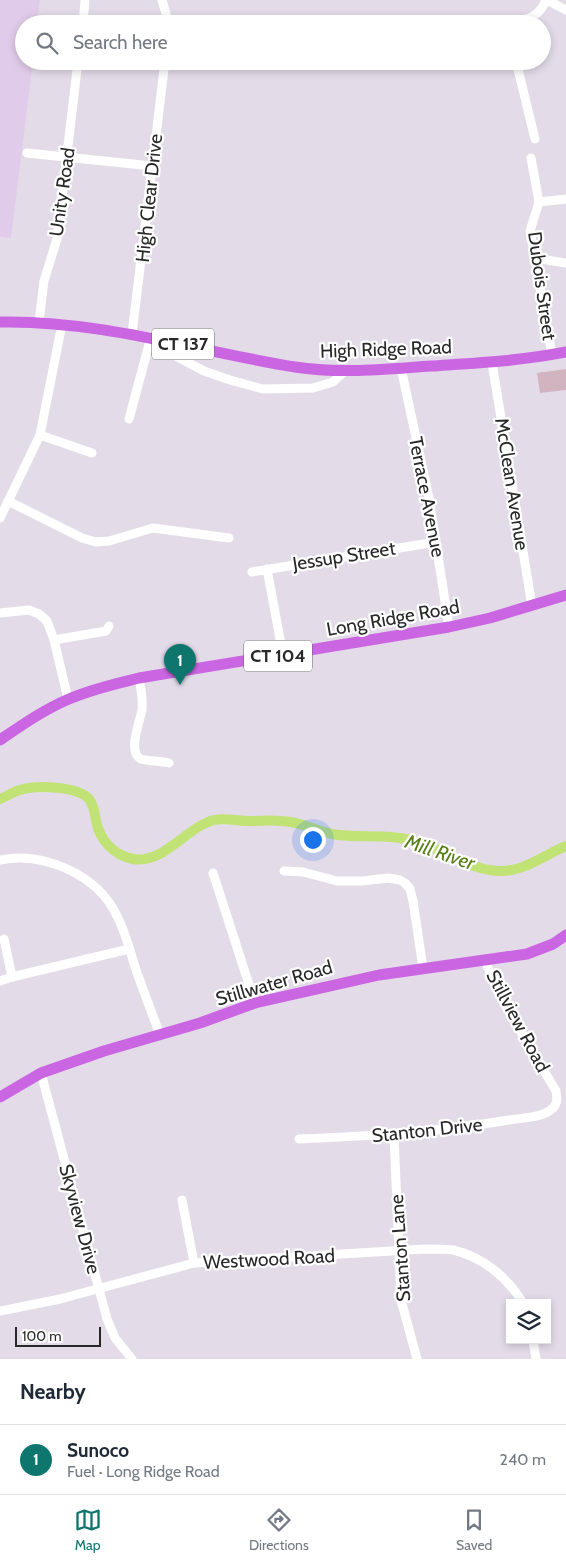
<!DOCTYPE html>
<meta charset="utf-8">
<style>
:root{--surface:#fff;--page:#f2f2f3;--text:#1f2937;--muted:#747a83;--line:#e0e1e3;--accent:#0f766e}
body{margin:0;font-family:Cabin,sans-serif;background:var(--page);color:var(--text)}
.controls{position:absolute;right:15px;bottom:15px;display:grid;overflow:hidden;border-radius:0px;box-shadow:0 2px 8px #0003}
.controls button{width:45px;height:45px;display:grid;place-items:center;padding:0;border:0;border-bottom:1px solid var(--line);background:var(--surface);color:var(--text);font:25px sans-serif}
.scale{position:absolute;left:15px;bottom:12px;width:86px;box-sizing:border-box;padding-left:5px;border:2px solid #282828;border-top:0;font-size:14px;line-height:18px;white-space:nowrap;color:#282828;-webkit-text-stroke:4px #fff;paint-order:stroke}
.you{position:absolute;left:312px;top:839px;width:18px;height:18px;margin:-12px;border:4px solid #fff;border-radius:50%;background:#1a73e8;box-shadow:0 0 0 8px #1a73e833}
.badge{display:grid;place-items:center;width:32px;height:32px;border-radius:50%;background:var(--accent);color:#fff;font-size:16px;font-weight:700}
.pin{position:absolute;translate:-50% -41px;filter:drop-shadow(0 1px 2px #0008)}
.pin::after{content:'';position:absolute;top:26px;width:18px;height:15px;background:inherit;clip-path:polygon(0 0,100% 0,50% 100%)}
.list{margin:0;padding:0;list-style:none}
h2{display:flex;justify-content:space-between;align-items:center;height:65px;margin:0;padding:0 20px;font-size:21px}
h2 small{font-size:16px;font-weight:400;color:var(--muted)}
.list li{display:grid;grid-template-columns:32px 1fr auto;gap:15px;align-items:center;box-sizing:border-box;height:70px;padding:0 20px;border-top:1px solid var(--line)}
.list b{display:block;font-size:19px;white-space:nowrap}
.list p{margin:0;font-size:16px;white-space:nowrap;color:var(--muted)}
.list em{font-size:16px;font-style:normal;color:var(--muted)}
.icon{flex:none;width:28px;height:28px;fill:none;stroke:currentColor;stroke-width:2;stroke-linecap:round;stroke-linejoin:round}
.map{position:relative;flex:none;width:566px;height:1359px;overflow:hidden}
.search{position:absolute;background:var(--surface);box-shadow:0 2px 8px #0003;left:15px;right:15px;top:15px;height:55px;display:flex;align-items:center;gap:12px;box-sizing:border-box;padding:0 18px;border-radius:28px;color:var(--muted);font-size:19px}
.sheet{height:135px;background:var(--surface)}
nav{display:flex;justify-content:space-around;align-items:center;box-sizing:border-box;height:70px;border-top:1px solid var(--line);background:var(--surface);font-size:14px;color:var(--muted)}
nav a{display:grid;justify-items:center;gap:2px}
nav .on{color:var(--accent)}
.map>svg:first-child{display:block}
</style>
<div class="map">
<svg width="566" height="1359" viewBox="0 0 566 1359">
<rect width="100%" height="100%" fill="#e4dbe9"/>
<!-- education -->
<path fill="#e1cbea" d="M0 0H40L37 24H24V61H33L11 238 0 237Z"/>
<!-- cemetery -->
<path fill="#d2b4c1" d="M566 369V390L540 393 537 373Z"/>
<g fill="none" stroke-linecap="round" stroke-linejoin="round">
<!-- river -->
<path stroke="#c1e376" stroke-width="10" d="M0 799C7 796 13 792 20 790 36 785 78 786 89 799 94 805 95 814 96 821 100 840 113 855 133 859 162 864 182 833 206 823 219 816 236 821 250 821 261 821 271 820 281 821 299 821 314 830 332 834 359 839 387 833 414 841 443 849 469 870 499 871 524 872 544 855 566 846"/>
<!-- minor -->
<g stroke="#fff" stroke-width="9">
<path d="M162 0 169 24"/>
<path d="M547 0 566 10"/>
<path d="M83 24 85 0"/>
<path d="M502 24C522 19 537 22 546 0"/>
<path d="M516 61 535 139"/>
<path d="M27 153 152 166"/>
<path d="M531 158 539 202 530 231 552 355"/>
<path d="M539 202 566 199"/>
<path d="M535 258 566 263"/>
<path d="M39 322 44 281 57 239 78 61"/>
<path d="M132 334 165 61"/>
<path d="M492 363 532 606"/>
<path d="M401 368 429 498 449 627"/>
<path d="M129 419 151 337 168 352 204 371 230 380 263 389 313 388 333 382 344 372"/>
<path d="M40 435 92 453"/>
<path d="M8 501 82 538 96 542 109 541 153 528 229 538"/>
<path d="M0 518 40 435 62 324"/>
<path d="M267 569 283 655"/>
<path d="M252 572 436 542"/>
<path d="M0 613 29 610 39 614 47 621 54 640 68 699"/>
<path d="M54 640 106 631 109 626"/>
<path d="M139 678C141 688 143 700 142 710 140 721 127 753 141 759 145 761 162 761 169 763"/>
<path d="M0 860C44 851 98 875 117 916 125 931 130 950 135 967 143 990 152 1013 160 1035"/>
<path d="M284 871 303 872 337 881H362L388 878 400 880 405 883 410 889 413 901 423 968"/>
<path d="M213 873 255 1003"/>
<path d="M4 939 12 977"/>
<path d="M0 981 12 977 129 949"/>
<path d="M41 1073 107 1319 115 1338 132 1359"/>
<path d="M394 1135 401 1300 417 1359"/>
<path d="M299 1139C369 1136 439 1132 509 1120 521 1118 543 1118 553 1108 558 1103 557 1097 556 1091L502 1000 485 961"/>
<path d="M182 1200 194 1263"/>
<path d="M0 1311 60 1299 194 1263 425 1249C434 1249 444 1249 453 1250 483 1257 507 1277 523 1303"/>
<path d="M533 1340 536 1359"/>
</g>
<!-- major -->
<g stroke="#cb66e3" stroke-width="11">
<path d="M0 322C101 320 196 351 295 367 340 374 385 369 431 366 476 363 521 361 566 352"/>
<path d="M0 740C22 725 45 709 69 699 92 689 115 684 139 678L449 627 490 618 566 595"/>
<path d="M0 1097 41 1073 104 1051 200 1023 255 1003 379 975 527 954 553 944 566 935"/>
</g>
</g>
<g text-anchor="middle" dominant-baseline="central" stroke-width="4.5" stroke-linejoin="round" paint-order="stroke">
<!-- shield labels -->
<g fill="#fff" stroke="#686868" stroke-width="1">
<rect x="152" y="328.5" width="62" height="31" rx="4"/>
<rect x="244" y="640.5" width="68" height="31" rx="4"/>
</g>
<g font-size="18" font-weight="bold" fill="#282828">
<text x="183" y="344">CT 137</text>
<text x="278" y="656">CT 104</text>
</g>
<!-- street labels -->
<g font-size="19" fill="#282828" stroke="#fff">
<text transform="translate(62 192) rotate(-82)">Unity Road</text>
<text transform="translate(149 198) rotate(-84)">High Clear Drive</text>
<text transform="translate(542 286) rotate(82)">Dubois Street</text>
<text transform="translate(386 349) rotate(-2)">High Ridge Road</text>
<text transform="translate(512 484) rotate(81)">McClean Avenue</text>
<text transform="translate(427 497) rotate(79)">Terrace Avenue</text>
<text transform="translate(344 556) rotate(-9)">Jessup Street</text>
<text transform="translate(393 618) rotate(-10)">Long Ridge Road</text>
<text transform="translate(274 983) rotate(-16)">Stillwater Road</text>
<text transform="translate(518 1021) rotate(62)">Stillview Road</text>
<text transform="translate(427 1130) rotate(-6)">Stanton Drive</text>
<text transform="translate(80 1219) rotate(75)">Skyview Drive</text>
<text transform="translate(400 1248) rotate(-94)">Stanton Lane</text>
<text transform="translate(269 1259) rotate(-3)">Westwood Road</text>
</g>
<!-- water labels -->
<g font-size="20" font-style="italic" fill="#577f18" stroke="#fff">
<text transform="translate(440 852) rotate(19)">Mill River</text>
</g>
</g>
</svg>
<div class="controls">
<button><svg class="icon" aria-label="layers" viewBox="0 0 24 24"><path d="M12 4l9 5-9 5-9-5zM3 14l9 5 9-5"/></svg></button>
</div>
<div class="scale">100 m</div>
<div class="you"></div>
<div class="pin badge" style="left:180px;top:685px">1</div>
<div class="search"><svg class="icon" aria-label="search" viewBox="0 0 24 24"><circle cx="10" cy="10" r="6"/><path d="M15 15l6 6"/></svg>Search here</div>
</div>
<section class="sheet">
<h2>Nearby<small></small></h2>
<ul class="list">
<li><span class="badge">1</span><div><b>Sunoco</b><p>Fuel · Long Ridge Road</p></div><em>240 m</em></li>
</ul>
</section>
<nav>
<a class="on"><svg class="icon" aria-label="map" viewBox="0 0 24 24"><path d="M3 6l6-2 6 2 6-2v14l-6 2-6-2-6 2zM9 4v14M15 6v14"/></svg>Map</a>
<a><svg class="icon" aria-label="directions" viewBox="0 0 24 24"><path d="M12 3l9 9-9 9-9-9zM9 14v-3h6M13 9l2 2-2 2"/></svg>Directions</a>
<a><svg class="icon" aria-label="saved" viewBox="0 0 24 24"><path d="M7 4h10v16l-5-4-5 4z"/></svg>Saved</a>
</nav>
